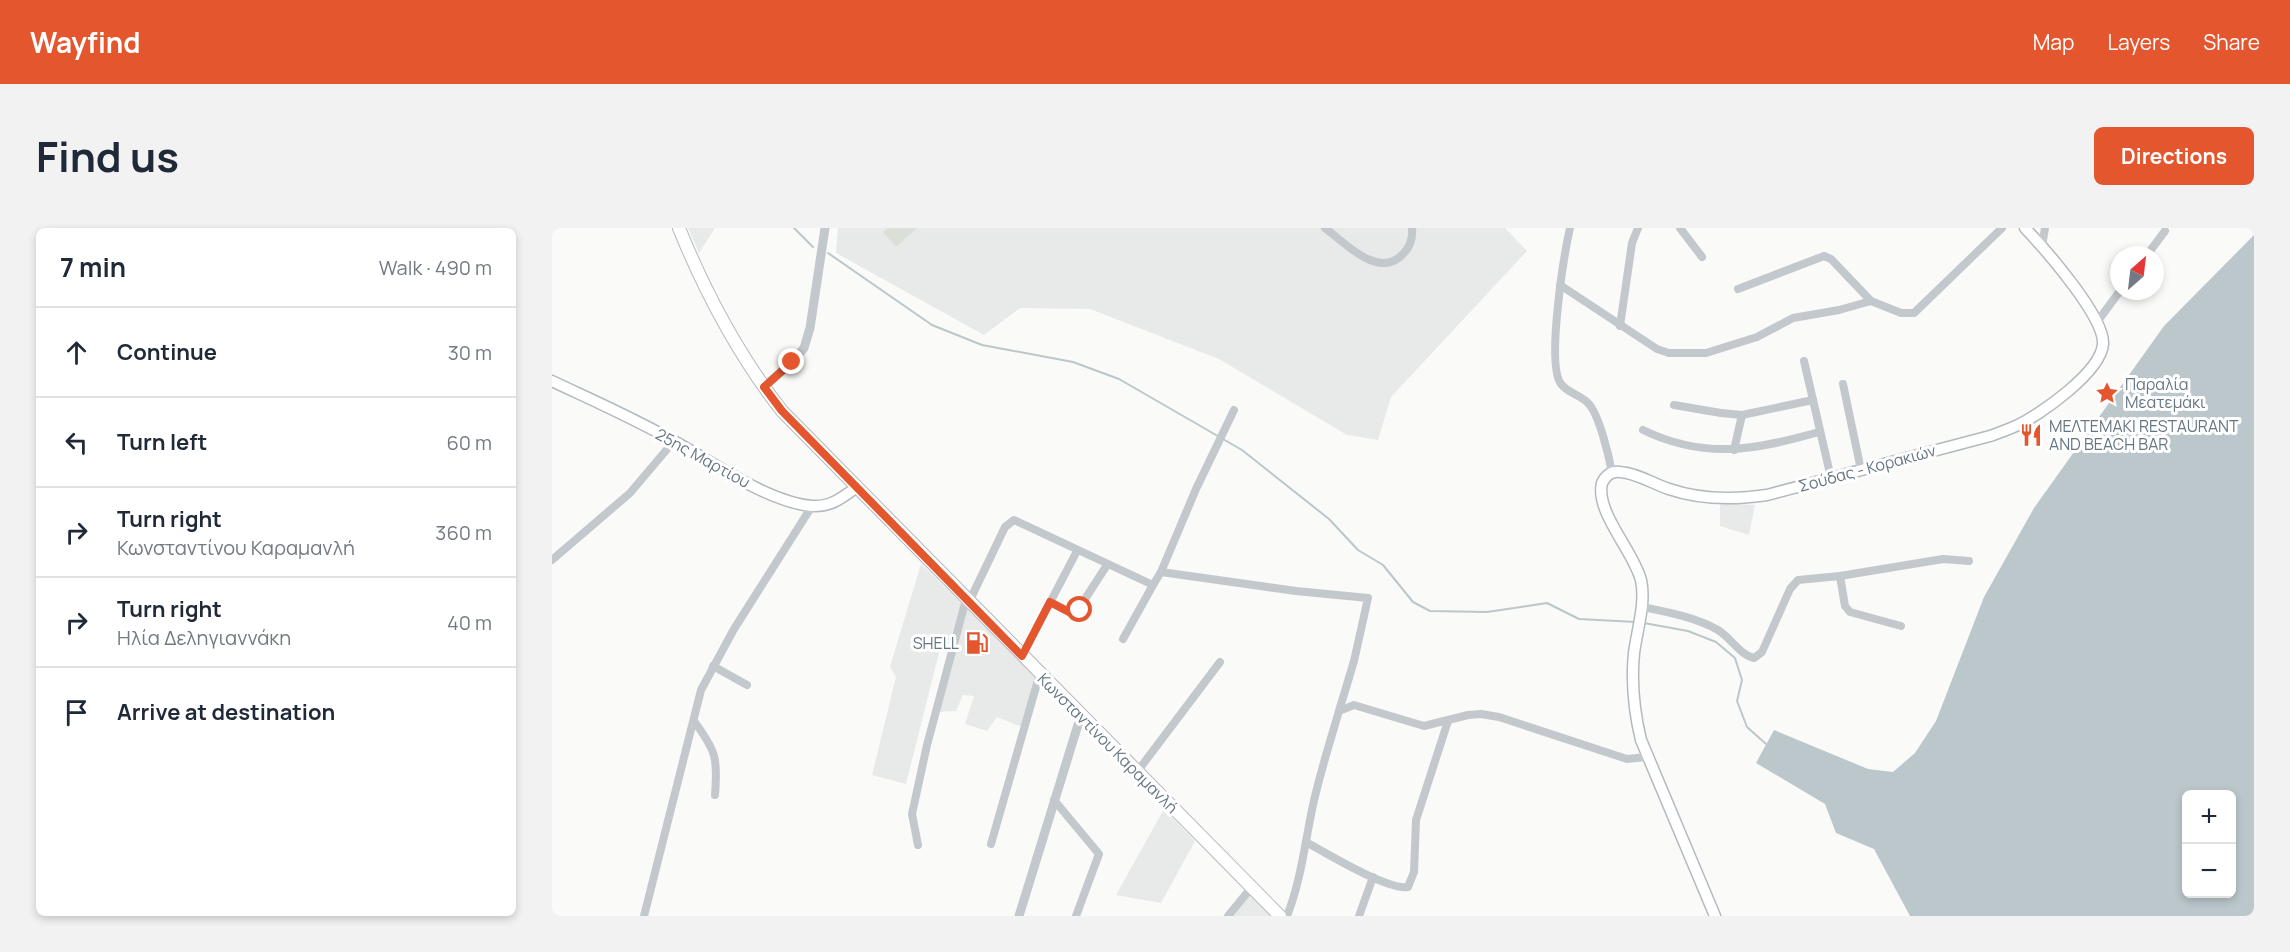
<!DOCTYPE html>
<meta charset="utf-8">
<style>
:root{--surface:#fff;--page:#f2f2f3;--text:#1f2937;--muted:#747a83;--line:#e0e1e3;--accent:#e4572e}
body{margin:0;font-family:Manrope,sans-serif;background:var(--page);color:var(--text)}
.controls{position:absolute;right:18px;bottom:18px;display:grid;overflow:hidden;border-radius:9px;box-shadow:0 3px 9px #0003}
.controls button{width:54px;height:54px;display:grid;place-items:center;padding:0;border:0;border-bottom:2px solid var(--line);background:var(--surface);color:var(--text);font:30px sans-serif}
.compass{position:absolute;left:1558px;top:18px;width:54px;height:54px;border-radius:50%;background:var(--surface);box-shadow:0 3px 9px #0003;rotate:28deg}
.stop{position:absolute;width:18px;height:18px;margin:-14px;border:4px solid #e4572e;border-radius:50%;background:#fff}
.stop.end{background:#e4572e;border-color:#fff;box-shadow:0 2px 6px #0008}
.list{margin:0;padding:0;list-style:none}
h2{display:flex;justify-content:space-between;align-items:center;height:78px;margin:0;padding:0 24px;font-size:26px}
h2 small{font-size:20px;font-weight:400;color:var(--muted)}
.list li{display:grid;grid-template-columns:39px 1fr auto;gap:18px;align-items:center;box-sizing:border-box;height:90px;padding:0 24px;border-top:2px solid var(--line)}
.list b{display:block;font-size:22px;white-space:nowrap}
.list p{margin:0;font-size:20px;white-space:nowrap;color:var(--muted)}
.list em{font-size:20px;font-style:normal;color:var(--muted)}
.icon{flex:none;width:33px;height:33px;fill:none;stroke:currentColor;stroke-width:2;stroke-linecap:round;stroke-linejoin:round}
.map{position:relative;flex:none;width:1702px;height:688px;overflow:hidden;border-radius:9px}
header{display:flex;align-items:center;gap:36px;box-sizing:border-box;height:84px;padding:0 30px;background:var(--accent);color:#fff}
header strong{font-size:28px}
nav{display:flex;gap:33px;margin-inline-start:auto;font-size:21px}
.intro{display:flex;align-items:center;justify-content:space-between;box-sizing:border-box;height:144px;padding:0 36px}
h1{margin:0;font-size:42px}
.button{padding:15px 27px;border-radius:9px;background:var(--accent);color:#fff;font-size:21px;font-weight:700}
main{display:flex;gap:36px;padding:0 36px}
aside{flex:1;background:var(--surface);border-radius:9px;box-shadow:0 3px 9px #0003}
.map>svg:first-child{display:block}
</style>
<header>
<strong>Wayfind</strong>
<nav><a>Map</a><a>Layers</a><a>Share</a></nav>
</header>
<div class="intro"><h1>Find us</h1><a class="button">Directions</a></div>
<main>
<aside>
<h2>7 min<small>Walk · 490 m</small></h2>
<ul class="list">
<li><svg class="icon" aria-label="ahead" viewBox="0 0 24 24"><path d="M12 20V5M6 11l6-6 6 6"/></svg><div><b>Continue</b></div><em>30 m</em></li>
<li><svg class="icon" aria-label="left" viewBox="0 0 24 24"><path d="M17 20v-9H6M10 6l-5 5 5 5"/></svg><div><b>Turn left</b></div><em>60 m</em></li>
<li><svg class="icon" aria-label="right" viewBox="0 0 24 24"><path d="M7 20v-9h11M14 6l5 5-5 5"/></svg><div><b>Turn right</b><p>Κωνσταντίνου Καραμανλή</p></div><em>360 m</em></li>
<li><svg class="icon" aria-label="right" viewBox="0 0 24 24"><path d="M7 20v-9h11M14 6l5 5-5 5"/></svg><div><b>Turn right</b><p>Ηλία Δεληγιαννάκη</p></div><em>40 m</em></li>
<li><svg class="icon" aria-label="arrive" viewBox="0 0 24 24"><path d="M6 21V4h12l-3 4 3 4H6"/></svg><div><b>Arrive at destination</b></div></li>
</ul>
</aside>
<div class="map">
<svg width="1702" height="688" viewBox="0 0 1702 688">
<rect width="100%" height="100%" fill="#fafaf8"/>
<!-- built -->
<g fill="#e8e9e9">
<path d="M136 0H163L147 25Z"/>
<path d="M286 0H953L975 23 839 169 826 212 795 207 667 131 538 81 468 80 432 107 284 25Z"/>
<path d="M1168 275 1203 277 1197 307 1168 298Z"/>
<path d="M369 336 409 375 396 419 389 417 354 556 320 547 344 449 338 439Z"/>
<path d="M416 376 485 449 470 499 445 489 435 503 413 496 422 468 411 467 404 483 386 484Z"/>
<path d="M612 581 643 613 609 675 564 667Z"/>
<path d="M696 664 719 688H678Z"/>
</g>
<!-- green -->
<path fill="#dadfd7" d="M336 0H365L344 19 331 4Z"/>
<!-- water -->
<path fill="#bbc7cb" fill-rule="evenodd" d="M1702 7V688H1358L1322 621 1284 605 1273 576 1204 535 1222 502 1316 541 1341 544 1363 525 1384 493 1432 369 1482 280 1612 98ZM1634 566H1680V666H1634Z"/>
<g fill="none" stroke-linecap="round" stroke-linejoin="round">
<!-- stream -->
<g stroke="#bbc7cb" stroke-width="2">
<path d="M242 0 261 19"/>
<path d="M276 25 380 97 430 117 521 134 567 151 664 207 690 222 777 291 806 322 831 337 861 374 878 383 935 384 995 375 1027 391 1084 394"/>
<path d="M1092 395 1136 403 1164 414 1183 430 1190 452 1185 473 1195 499 1214 516"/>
</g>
<!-- secondary casing -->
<g stroke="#b3babf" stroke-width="13">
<g id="secondary">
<path d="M0 153C40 172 81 190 120 212 159 233 215 274 260 278 279 279 290 270 305 259"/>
<path d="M1163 688 1089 512C1082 483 1079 455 1082 425 1085 402 1094 375 1089 352 1081 322 1043 284 1050 255 1054 247 1060 243 1068 244 1085 245 1101 256 1117 261 1149 272 1181 272 1215 267L1438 208C1446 205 1455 202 1464 198 1488 187 1549 144 1551 116 1553 89 1492 20 1473 0"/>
</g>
</g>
<!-- primary casing -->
<g stroke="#b5babe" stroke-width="14">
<path id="primary" d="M127 0C153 64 187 128 230 183L728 688"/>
</g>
<!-- minor -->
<g stroke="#c3c8cc" stroke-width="8">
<path d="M773 0C793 15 827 52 851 26 858 19 861 10 860 0"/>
<path d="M1018 0C1012 27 994 136 1009 156 1016 165 1028 167 1036 175 1047 186 1057 228 1060 245"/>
<path d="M1128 0 1150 29"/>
<path d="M1490 18 1493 0"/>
<path d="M1595 27 1613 3"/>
<path d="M1008 57 1105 121 1117 125H1154L1205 109 1241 90 1287 82 1319 73 1349 85H1362L1450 0"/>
<path d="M1186 61 1272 28 1279 31 1319 73"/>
<path d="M1545 94 1568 63"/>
<path d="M1068 98 1080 15 1086 0"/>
<path d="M1252 133 1279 250"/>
<path d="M1291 156 1309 242"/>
<path d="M1122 177 1169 185 1190 187 1261 172"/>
<path d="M1091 202C1153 232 1203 222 1267 204"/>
<path d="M1182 222 1190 187"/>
<path d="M0 332 78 265 122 213"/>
<path d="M609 344 644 261 682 182"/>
<path d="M1288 348 1293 378 1298 384 1349 398"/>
<path d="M417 374 453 299 462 292 601 357 609 344 744 363 816 370 802 433 787 483"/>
<path d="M498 374 519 385H524L555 337"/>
<path d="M1090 379C1115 384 1143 389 1166 402 1178 409 1188 427 1202 430L1210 424 1238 361 1246 352 1288 348 1391 331 1417 333"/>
<path d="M571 411 601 357"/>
<path d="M470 428 525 323"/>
<path d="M161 438 195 457"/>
<path d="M142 493C164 523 166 530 163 567"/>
<path d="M585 544 668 434"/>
<path d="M502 572 547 626 524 688"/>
<path d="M754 614C774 625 835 662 856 659L862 644 864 592 896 493"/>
<path d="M439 616 488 445"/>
<path d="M366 617 360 586 375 517 414 371"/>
<path d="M92 688 149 462 182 401 260 278"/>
<path d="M676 688 699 660"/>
<path d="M735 688C749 653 753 614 761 577 768 545 778 514 787 483L802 477 872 498 916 487 929 486 947 489 1075 531 1094 529"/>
<path d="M807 688 821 649"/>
</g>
<!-- tertiary -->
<g stroke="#c3c8cc" stroke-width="9">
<path d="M212 159 240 134 252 120 258 100 273 0"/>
<path d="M467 688 529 487"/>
</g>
<!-- secondary -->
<use href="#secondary" stroke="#fff" stroke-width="10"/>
<!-- primary -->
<use href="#primary" stroke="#fff" stroke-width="12"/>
</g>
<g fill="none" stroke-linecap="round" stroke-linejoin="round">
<!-- route -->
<path stroke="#e4572e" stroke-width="8" d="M240 134 212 159 230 183 470 428 498 374 519 385H524L528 382"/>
</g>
<!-- icons -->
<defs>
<g id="sight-bare" transform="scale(1.8)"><path d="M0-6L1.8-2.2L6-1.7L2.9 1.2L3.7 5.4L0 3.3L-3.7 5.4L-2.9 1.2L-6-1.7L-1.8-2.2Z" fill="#e4572e" stroke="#fff" stroke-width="2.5" paint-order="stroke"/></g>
<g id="restaurant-bare" transform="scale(1.8)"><path d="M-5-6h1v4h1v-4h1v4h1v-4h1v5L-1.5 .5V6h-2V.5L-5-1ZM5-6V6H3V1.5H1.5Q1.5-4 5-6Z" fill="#e4572e" stroke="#fff" stroke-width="2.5" paint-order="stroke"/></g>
<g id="fuel-bare" transform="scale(1.8)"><path d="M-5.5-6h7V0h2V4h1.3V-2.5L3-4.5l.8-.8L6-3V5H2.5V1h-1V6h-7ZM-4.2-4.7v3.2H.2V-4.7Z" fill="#e4572e" stroke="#fff" stroke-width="2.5" paint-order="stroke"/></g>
</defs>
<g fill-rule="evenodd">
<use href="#sight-bare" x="1555" y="165"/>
<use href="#restaurant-bare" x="1479" y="207"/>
<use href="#fuel-bare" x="425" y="415"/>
</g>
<g text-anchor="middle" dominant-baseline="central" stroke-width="6" stroke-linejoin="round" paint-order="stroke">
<!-- poi labels -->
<g font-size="16" fill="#657683" stroke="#fff" text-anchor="start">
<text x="1573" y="156">Παραλία<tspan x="1573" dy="18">Μεατεμάκι</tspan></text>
<text x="1497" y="198">ΜΕΛΤΕΜΑΚΙ RESTAURANT<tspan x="1497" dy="18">AND BEACH BAR</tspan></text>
<text x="407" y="415" text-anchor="end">SHELL</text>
</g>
<!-- street labels -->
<g font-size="16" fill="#657683" stroke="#fff">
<text transform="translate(151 230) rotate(29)">25ης Μαρτίου</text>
<text transform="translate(1315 240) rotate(-15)">Σούδας - Κορακιών</text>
<text transform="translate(556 515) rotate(45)">Κωνσταντίνου Καραμανλή</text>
</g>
</g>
</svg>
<div class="controls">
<button>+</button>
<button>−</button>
</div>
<svg class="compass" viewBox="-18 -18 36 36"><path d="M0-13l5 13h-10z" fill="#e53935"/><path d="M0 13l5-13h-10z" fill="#747a83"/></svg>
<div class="stop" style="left:528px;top:382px"></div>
<div class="stop end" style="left:240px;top:134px"></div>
</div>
</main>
